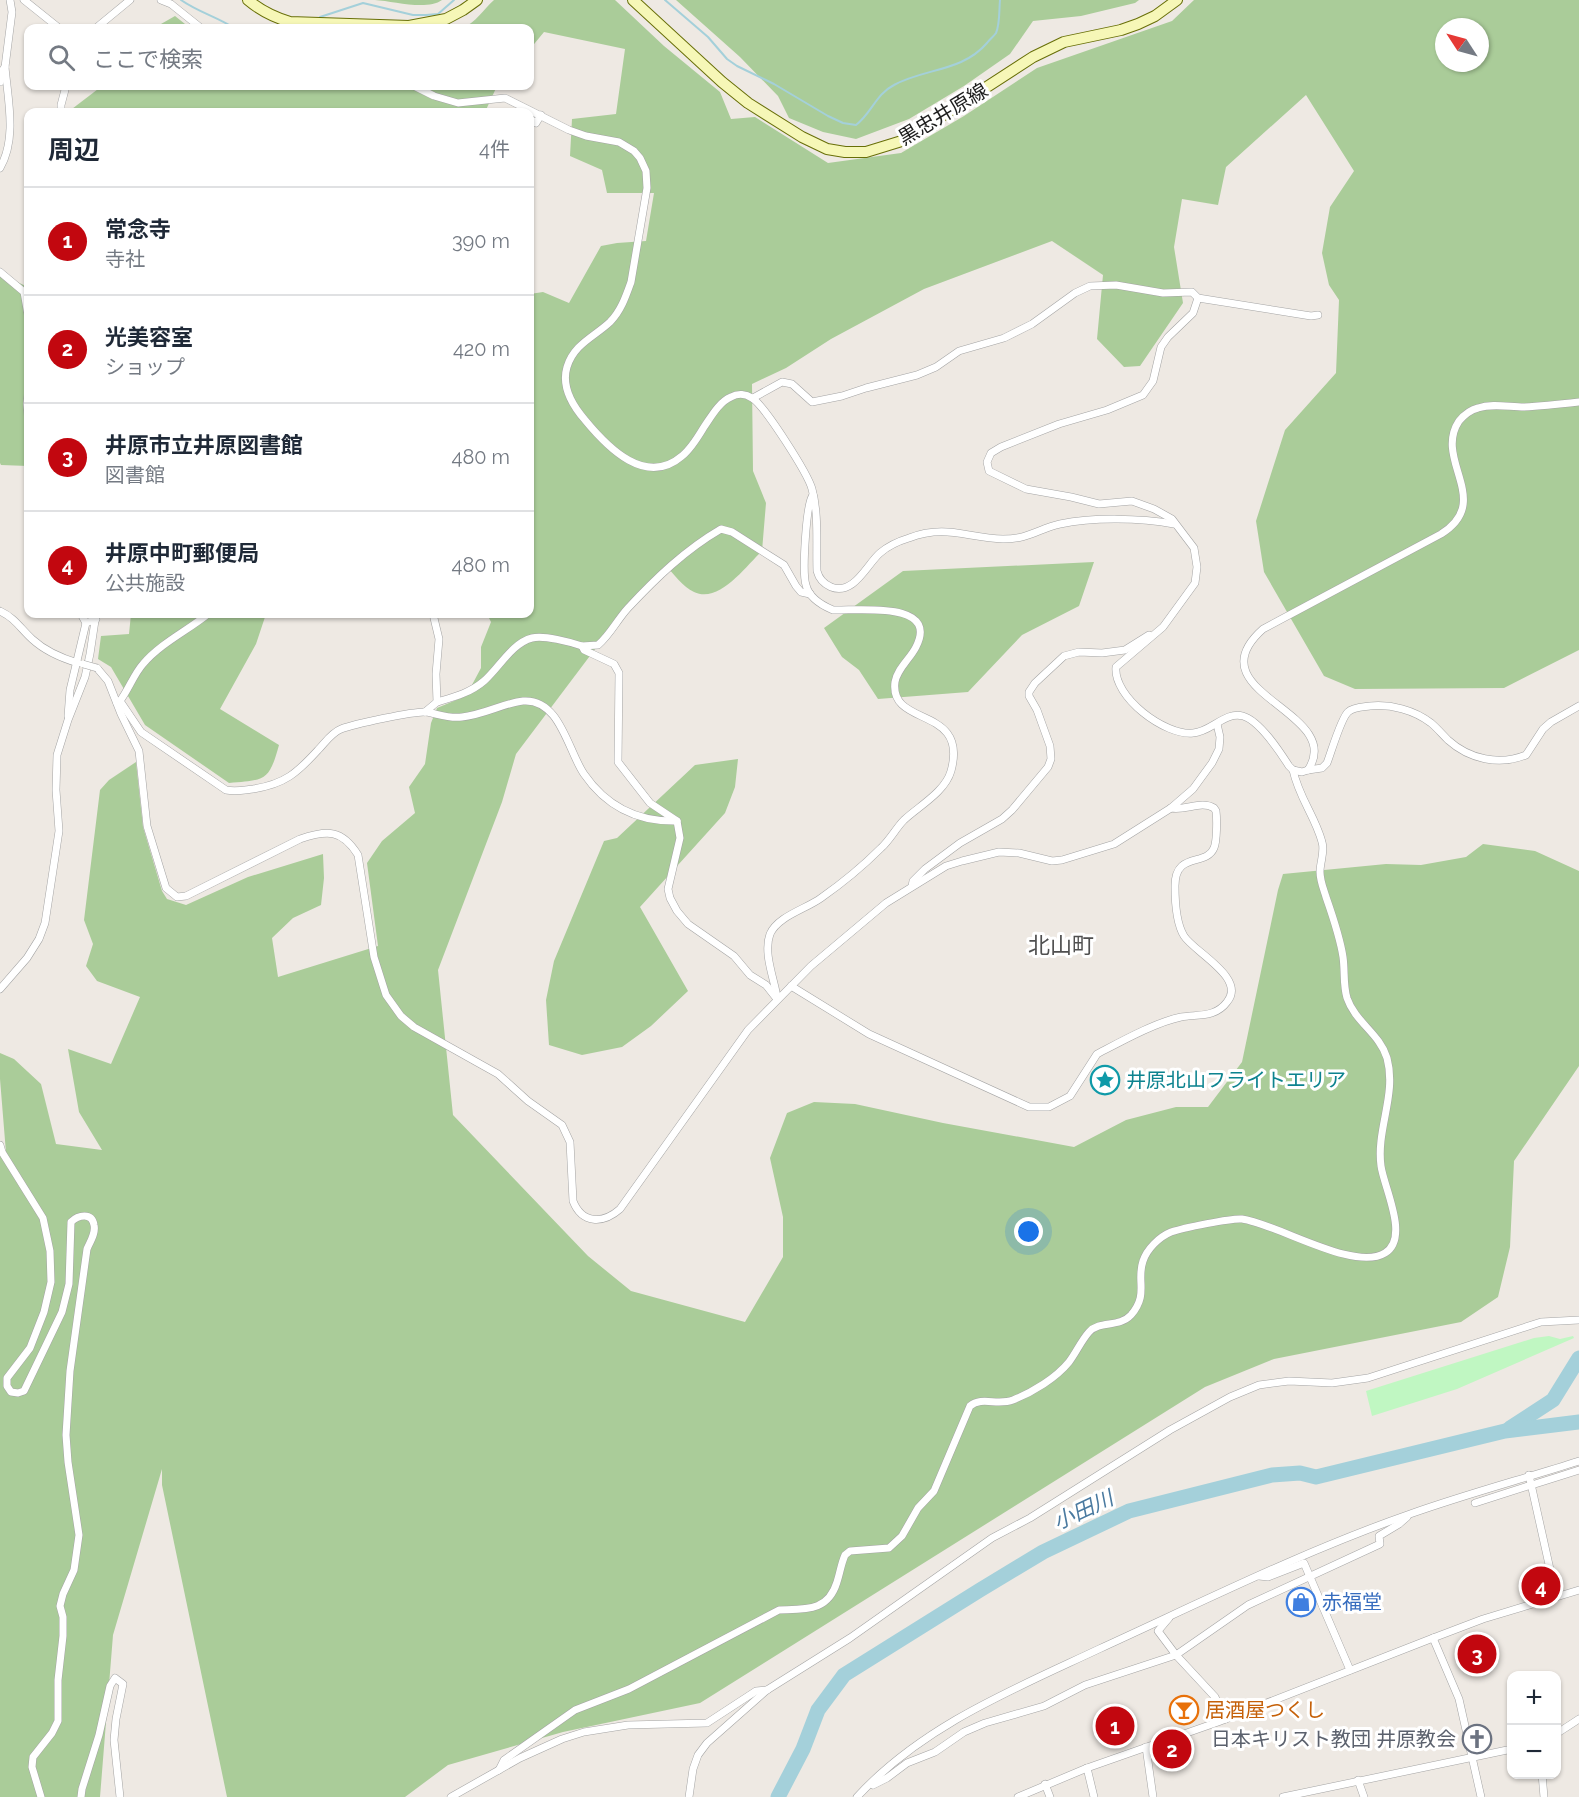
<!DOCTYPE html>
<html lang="ja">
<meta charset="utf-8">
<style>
:root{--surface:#fff;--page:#f2f2f3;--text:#1f2937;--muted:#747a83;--line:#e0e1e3;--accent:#c2070f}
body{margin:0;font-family:Raleway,"Noto Sans JP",sans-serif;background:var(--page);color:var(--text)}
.controls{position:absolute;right:18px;bottom:18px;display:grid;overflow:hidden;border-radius:12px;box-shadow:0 2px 4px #0004}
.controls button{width:54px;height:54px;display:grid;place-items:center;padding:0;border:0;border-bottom:2px solid var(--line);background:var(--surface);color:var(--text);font:30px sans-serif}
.compass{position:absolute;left:1435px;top:18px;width:54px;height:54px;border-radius:50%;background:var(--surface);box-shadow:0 2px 4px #0004;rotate:306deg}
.you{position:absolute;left:1029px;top:1232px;width:21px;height:21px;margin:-15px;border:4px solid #fff;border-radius:50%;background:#1a73e8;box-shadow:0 0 0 9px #1a73e833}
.badge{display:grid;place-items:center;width:39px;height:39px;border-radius:50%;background:var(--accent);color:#fff;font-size:20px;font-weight:700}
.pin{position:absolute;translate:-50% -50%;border:3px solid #fff;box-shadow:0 2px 6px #0006}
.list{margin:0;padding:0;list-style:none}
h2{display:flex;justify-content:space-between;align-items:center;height:78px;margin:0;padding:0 24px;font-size:26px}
h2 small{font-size:20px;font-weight:400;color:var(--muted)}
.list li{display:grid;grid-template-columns:39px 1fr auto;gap:18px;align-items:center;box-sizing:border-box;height:108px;padding:0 24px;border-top:2px solid var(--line)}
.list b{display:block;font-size:22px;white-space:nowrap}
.list p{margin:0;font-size:20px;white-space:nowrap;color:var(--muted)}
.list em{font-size:20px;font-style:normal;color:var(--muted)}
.icon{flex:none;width:33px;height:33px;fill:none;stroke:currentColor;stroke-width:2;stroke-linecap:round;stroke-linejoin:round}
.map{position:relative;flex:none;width:1579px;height:1797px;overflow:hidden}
.search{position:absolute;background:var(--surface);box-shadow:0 2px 4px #0004;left:24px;top:24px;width:510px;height:66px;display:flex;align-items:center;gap:15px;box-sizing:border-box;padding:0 21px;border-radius:12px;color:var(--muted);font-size:22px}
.panel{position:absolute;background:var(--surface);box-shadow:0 2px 4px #0004;left:24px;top:108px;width:510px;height:510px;border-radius:12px}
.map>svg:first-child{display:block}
</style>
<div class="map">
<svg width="1579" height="1797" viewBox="0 0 1579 1797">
<rect width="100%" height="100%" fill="#eee9e3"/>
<!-- forest -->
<g fill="#ac9" fill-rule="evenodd">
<path d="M375 0H442C427 11 393 1 375 0Z"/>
<path d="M494 0H615L664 46 720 92 731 119 755 117 828 163 901 153 964 116 1037 68 1172 21 1194 0H1579V650L1504 688 1355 689 1324 676 1264 572 1256 521 1285 430 1336 373 1339 300 1329 285 1322 253 1330 207 1354 171 1306 95 1226 167 1218 205 1182 199 1174 247 1183 303 1140 366 1124 367 1097 339 1103 275 1052 241 924 289 831 339 786 368 752 384 753 471 766 503 762 551C745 567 719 604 694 592 683 587 674 574 666 566L635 596 516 754 502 802 438 970 453 1115 588 1256 631 1291 745 1322 783 1257V1217L770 1158 787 1113 814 1102 855 1104 943 1123 1074 1147 1126 1120 1176 1107H1208L1242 1062 1278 890 1283 874 1386 864 1421 865 1466 857 1483 844 1535 851 1579 871V1066L1514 1161 1510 1247 1498 1297 1461 1322 1274 1359 1205 1387 700 1703 563 1732 448 1765 405 1797H227L162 1485V1469L113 1635 100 1797H0V1155L7 1165 0 1079V1053L14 1059 41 1084 56 1144 102 1150 79 1112 68 1049 111 1064 140 997 97 981 86 966 93 944 84 920 100 790 109 780 136 762 143 827 162 891 167 899 186 905 248 877 323 854 324 878 321 905 293 918 272 938 278 977 378 946 367 863 382 841 415 813 409 787 425 764 431 723 437 708 466 696 481 668V647L491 622 487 614H530V294L543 292 569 303 601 246 617 243 646 241 654 193H607L602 170 570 156 572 119 616 114 625 49 544 32 530 49V28H463C476 22 483 10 494 0ZM1444 27H1480V63H1444Z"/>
<path d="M676 0H1139L1135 3 1081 16 1033 21 1010 54 964 86 909 119 856 139 823 132 789 118 778 96 740 57Z"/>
<path d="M175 16 190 28H154Z"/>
<path d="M102 86H497L485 112H68Z"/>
<path d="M0 274 28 287V466L1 465 0 463Z"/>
<path d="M1094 562 1079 606 1022 635 968 692 878 699 859 670 842 657 824 628 903 571Z"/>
<path d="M131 614H266L256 644 220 709 279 745C269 781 266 780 229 783L145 725 111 667 98 659 101 636 129 634Z"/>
<path d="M738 759 735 787 725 813 640 907 688 991 651 1026 622 1047 582 1055 549 1045 546 1000 554 961 604 841 617 838 695 765Z"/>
</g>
<!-- park -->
<path fill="#c0f7c2" d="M1549 1336 1560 1339 1573 1336 1574 1338 1457 1389 1372 1416 1366 1391 1534 1338Z"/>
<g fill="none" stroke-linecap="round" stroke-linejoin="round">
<!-- stream -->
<g stroke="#a4d0da" stroke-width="2">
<path d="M181 0C198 12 217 17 234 28"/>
<path d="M665 0 708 37 727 59 737 66 774 84 828 116 843 123 856 125C871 114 876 94 894 85 925 68 962 72 987 43 989 40 994 36 996 33 1000 24 999 10 1000 0"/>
<path d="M319 20 320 17 363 3 413 15H426L438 14 454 0"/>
</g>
<!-- river -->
<g stroke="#a4d0da" stroke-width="15">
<path d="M1510 1428 1553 1400 1579 1358"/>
<path d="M778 1797 803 1749 818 1710 844 1675 980 1590 1043 1552 1129 1511 1272 1475 1300 1473 1316 1477 1505 1431 1579 1422"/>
</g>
<!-- minor casing -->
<g stroke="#a4a4a4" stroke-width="8">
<g id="minor">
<path d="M24 0 59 28"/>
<path d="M161 0 171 4 201 28"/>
<path d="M96 28 130 0"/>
<path d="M0 82 2 71 5 67 12 12 10 0"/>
<path d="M414 86 434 96 458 103 505 98 569 130 586 136 619 142 634 151 640 158 646 171 647 188 631 282C626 296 621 311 610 322 594 337 574 344 567 367 561 387 572 405 585 420 608 448 646 487 682 456 691 449 698 437 704 427 711 417 719 402 731 397 738 393 746 394 752 398 765 406 808 474 812 489 819 514 816 545 817 571 819 579 824 584 831 587 854 596 867 564 880 553 888 546 899 541 909 538 946 524 967 538 1003 539 1029 539 1038 529 1060 524 1094 517 1140 518 1174 524"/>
<path d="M61 112V105L66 86"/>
<path d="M530 119 536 123 541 115"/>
<path d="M0 168C17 139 8 100 5 67"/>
<path d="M0 272 24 292 28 315"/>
<path d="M1198 298 1193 313 1168 337 1161 347 1153 381 1143 395 1107 410 1059 424 1001 447 991 453 987 462 989 471 1026 489 1071 497 1099 504 1132 501 1154 509 1172 519 1194 548 1197 567 1195 583 1163 627 1116 667C1113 697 1165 736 1193 733 1211 732 1225 711 1243 716 1260 721 1280 752 1289 766L1293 770 1302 772 1308 770 1322 768 1327 763C1331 753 1341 718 1348 712 1353 707 1363 707 1370 706 1391 704 1414 710 1431 723 1437 728 1442 734 1448 740 1469 759 1499 766 1526 755L1543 729 1551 722 1579 706"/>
<path d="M28 394 27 404 28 416"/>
<path d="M753 398 782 382 792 384 812 402 842 396 866 388 917 375 936 367 959 351 1004 338 1032 324 1075 293 1090 286 1116 285 1163 293 1192 292 1198 298 1311 316 1318 315"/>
<path d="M0 611C15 618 20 628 32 639 45 651 61 658 78 663"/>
<path d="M81 614 86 623"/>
<path d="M582 646 598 645C610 635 617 620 628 608 656 578 685 550 721 529L732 532 784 565 796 586 801 592 810 594"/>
<path d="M97 668 108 681 121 714 139 751 147 826 166 888 177 897 186 896 300 839C327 830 342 829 358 855L374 957 386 995 401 1016 414 1027 498 1074 528 1101 562 1125 570 1142 573 1201C582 1224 603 1224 620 1209L748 1030 811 966 886 903 946 866 962 861 999 852 1019 853 1052 861 1062 860 1114 844 1171 808 1193 789 1212 763 1219 749 1220 737 1217 724"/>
<path d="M120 701C129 689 134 674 143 664 161 643 187 631 208 614"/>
<path d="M437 702C454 697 470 693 484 681 499 668 512 643 532 638 544 635 570 642 582 646L584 650 614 664 619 673 618 762 650 803 677 821"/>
<path d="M117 703 120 701 141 732 226 790C236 792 244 790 253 789 285 784 297 773 318 750 325 743 331 733 341 729 354 724 414 711 426 712 438 714 449 719 462 717 483 715 504 703 523 701 560 698 568 751 584 774 606 806 638 822 677 821L680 838 668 889 670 898 677 911 688 924 734 956 750 975 766 985 777 999"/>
<path d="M425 712 437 702 436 674 439 639 433 614"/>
<path d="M68 716 70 690 86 623 96 619"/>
<path d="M1308 770C1347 711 1191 693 1263 629L1441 534C1494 501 1433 460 1459 421 1464 415 1470 410 1478 408 1492 403 1509 407 1524 407 1542 406 1561 404 1579 402"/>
<path d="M912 886 913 881 925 869 960 843 1002 819 1012 810 1048 767 1051 759 1050 746 1037 710 1029 696V692L1035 683 1064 656 1079 652 1102 653 1125 650 1149 635 1150 636"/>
<path d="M791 986 869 1034 1029 1107H1049L1070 1096 1097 1054C1120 1042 1156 1022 1181 1017 1198 1014 1215 1018 1227 1002 1247 978 1194 952 1184 936 1176 923 1175 901 1175 886 1175 851 1206 867 1214 848 1217 841 1217 819 1216 811L1214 808C1201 800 1186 811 1171 808"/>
<path d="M0 989 27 958 39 939 45 923 59 831 56 790 57 755 68 720 85 677 90 654 96 614"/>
<path d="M777 997C774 978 763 953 770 934 778 916 806 909 821 898 841 884 864 865 881 848 890 840 896 828 904 820 919 806 945 792 951 771 969 705 889 728 895 682 897 669 910 659 916 647 940 600 857 611 833 610 821 605 809 598 806 585 802 573 806 503 813 495"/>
<path d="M0 1145 2 1152 43 1218 50 1251 51 1282 44 1312 30 1348 7 1378V1386L11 1392 18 1393 24 1391 62 1312 69 1284 71 1222C78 1215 92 1212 94 1225 96 1233 90 1242 87 1249L70 1371 66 1435 68 1462 79 1535 74 1570 63 1594 60 1606 63 1617V1636L58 1680V1721L52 1733 33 1757 32 1767 41 1797"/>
<path d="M1529 1475 1556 1596"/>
<path d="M1535 1484 1579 1470"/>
<path d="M1475 1503 1528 1486"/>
<path d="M1259 1576 1268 1577 1304 1563 1350 1670"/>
<path d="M1169 1618 1158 1631 1176 1655 1215 1697 1226 1719"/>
<path d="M1433 1638 1459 1699 1481 1797"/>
<path d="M1556 1734 1579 1719"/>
<path d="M1146 1747 1153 1797"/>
<path d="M1087 1768 1094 1797"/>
<path d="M499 1770 504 1760 575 1710 629 1689 779 1610C805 1609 828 1612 837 1582 840 1573 841 1564 845 1555L850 1551 889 1548 902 1536 918 1508 934 1491 970 1406C982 1396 997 1406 1013 1400 1033 1392 1056 1378 1069 1362 1076 1353 1081 1341 1089 1332 1100 1320 1119 1328 1131 1315 1149 1294 1136 1281 1143 1261 1147 1249 1159 1237 1171 1232 1183 1228 1231 1218 1242 1219 1278 1224 1354 1272 1385 1253 1410 1238 1384 1188 1381 1166 1376 1129 1397 1095 1387 1058 1380 1034 1355 1022 1347 998 1343 985 1345 971 1343 957 1340 937 1333 917 1326 897 1324 890 1320 881 1320 872 1320 862 1325 852 1322 842 1315 816 1299 798 1293 770"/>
<path d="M1542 1774 1544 1797"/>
<path d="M1358 1780 1364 1797"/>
<path d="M1045 1784 1050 1797"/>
<path d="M873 1785 887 1778 907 1763 935 1752 964 1732 985 1723 1044 1706 1085 1685 1176 1655 1248 1605 1380 1544 1379 1536 1399 1524 1407 1517"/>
<path d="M81 1797 82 1789 99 1735 110 1686 115 1678 123 1684 116 1719 114 1740 120 1797"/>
<path d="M451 1797 520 1758 562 1739 584 1732 628 1725 707 1723 756 1691 767 1690"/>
<path d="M689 1797 693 1769 698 1755 707 1743 767 1690 850 1638 992 1538 1030 1518 1170 1430 1230 1397 1259 1385 1289 1381 1332 1383 1368 1378 1541 1322 1579 1320"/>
<path d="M857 1797C922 1726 1014 1689 1099 1649 1202 1602 1304 1551 1410 1514 1466 1494 1523 1479 1579 1461"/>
<path d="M1018 1797 1087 1768 1218 1722 1433 1638 1483 1619 1579 1590"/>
<path d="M1283 1797 1512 1749"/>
</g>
</g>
<!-- secondary casing -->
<g stroke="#686f08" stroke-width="12">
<g id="secondary">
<path d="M248 0C261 11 273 17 290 22L409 26 446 19 463 10 477 0"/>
<path d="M633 0 722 82 748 103 802 137 827 149 845 152H866L905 140 1033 57 1064 42 1121 30 1138 24 1155 16 1177 0"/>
</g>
</g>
<!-- minor -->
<use href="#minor" stroke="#fff" stroke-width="7"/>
<!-- secondary -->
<use href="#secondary" stroke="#f6f7b7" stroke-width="10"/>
<!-- minor-bridge casing -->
<g stroke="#a4a4a4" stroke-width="8" stroke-linecap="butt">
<path id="minor-bridge" d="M83 664 97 668"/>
</g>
<!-- minor-bridge -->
<use href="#minor-bridge" stroke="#fff" stroke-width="7"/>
</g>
<!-- icons -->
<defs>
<g id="sight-ring" transform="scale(1.5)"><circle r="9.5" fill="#fff" stroke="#0f9aa8" stroke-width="1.5"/><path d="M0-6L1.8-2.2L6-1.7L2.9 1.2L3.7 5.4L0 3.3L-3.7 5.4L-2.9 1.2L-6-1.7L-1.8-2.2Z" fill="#0f9aa8"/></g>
<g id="shop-ring" transform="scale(1.5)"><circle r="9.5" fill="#fff" stroke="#3f7fe0" stroke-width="1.5"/><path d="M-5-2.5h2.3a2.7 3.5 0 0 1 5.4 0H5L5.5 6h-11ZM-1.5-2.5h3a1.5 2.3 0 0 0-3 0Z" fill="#3f7fe0"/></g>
<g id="bar-ring" transform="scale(1.5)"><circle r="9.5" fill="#fff" stroke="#e8710a" stroke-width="1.5"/><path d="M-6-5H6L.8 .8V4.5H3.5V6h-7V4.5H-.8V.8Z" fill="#e8710a"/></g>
<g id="church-ring" transform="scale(1.5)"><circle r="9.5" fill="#fff" stroke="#6b7280" stroke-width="1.5"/><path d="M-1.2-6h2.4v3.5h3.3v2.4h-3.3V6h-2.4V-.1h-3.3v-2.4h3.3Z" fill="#6b7280"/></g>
</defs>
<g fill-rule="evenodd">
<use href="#sight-ring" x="1105" y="1080"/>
<use href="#shop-ring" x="1301" y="1602"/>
<use href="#bar-ring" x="1184" y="1710"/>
<use href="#church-ring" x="1477" y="1739"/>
</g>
<g text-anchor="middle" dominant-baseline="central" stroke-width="6" stroke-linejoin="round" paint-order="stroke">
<!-- street labels -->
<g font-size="20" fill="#1d1d1d" stroke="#fff">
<text transform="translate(943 114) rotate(-31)">黒忠井原線</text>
</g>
<!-- culture labels -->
<g font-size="20" fill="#0d838f" stroke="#fff" text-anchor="start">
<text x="1126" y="1080">井原北山フライトエリア</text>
</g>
<!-- shop labels -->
<g font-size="20" fill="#366cbe" stroke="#fff" text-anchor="start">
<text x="1322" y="1602">赤福堂</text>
</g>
<!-- food labels -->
<g font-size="20" fill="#c56008" stroke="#fff" text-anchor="start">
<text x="1205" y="1710">居酒屋つくし</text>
</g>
<!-- worship labels -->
<g font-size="20" fill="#5b616d" stroke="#fff" text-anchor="end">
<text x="1456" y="1739">日本キリスト教団 井原教会</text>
</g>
<!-- water labels -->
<g font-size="21" font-style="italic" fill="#4a7aa0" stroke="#fff">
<text transform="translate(1083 1510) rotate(-25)">小田川</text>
</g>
<!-- quarter labels -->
<g font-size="22" fill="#505050" stroke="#fff">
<text x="1061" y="945">北山町</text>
</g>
</g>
</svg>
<div class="controls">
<button>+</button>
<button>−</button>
</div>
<svg class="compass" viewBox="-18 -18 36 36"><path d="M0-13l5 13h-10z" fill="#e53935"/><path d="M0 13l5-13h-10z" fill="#747a83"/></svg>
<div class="you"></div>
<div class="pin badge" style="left:1115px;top:1726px">1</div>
<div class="pin badge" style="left:1172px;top:1749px">2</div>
<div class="pin badge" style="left:1477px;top:1654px">3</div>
<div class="pin badge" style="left:1541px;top:1586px">4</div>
<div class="search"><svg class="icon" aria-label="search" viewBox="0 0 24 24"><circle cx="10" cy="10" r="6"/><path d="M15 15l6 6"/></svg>ここで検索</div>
<section class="panel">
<h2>周辺<small>4件</small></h2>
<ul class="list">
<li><span class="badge">1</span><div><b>常念寺</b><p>寺社</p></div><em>390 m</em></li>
<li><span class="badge">2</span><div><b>光美容室</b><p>ショップ</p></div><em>420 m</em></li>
<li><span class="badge">3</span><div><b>井原市立井原図書館</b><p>図書館</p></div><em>480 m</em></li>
<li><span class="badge">4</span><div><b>井原中町郵便局</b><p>公共施設</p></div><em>480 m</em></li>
</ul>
</section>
</div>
